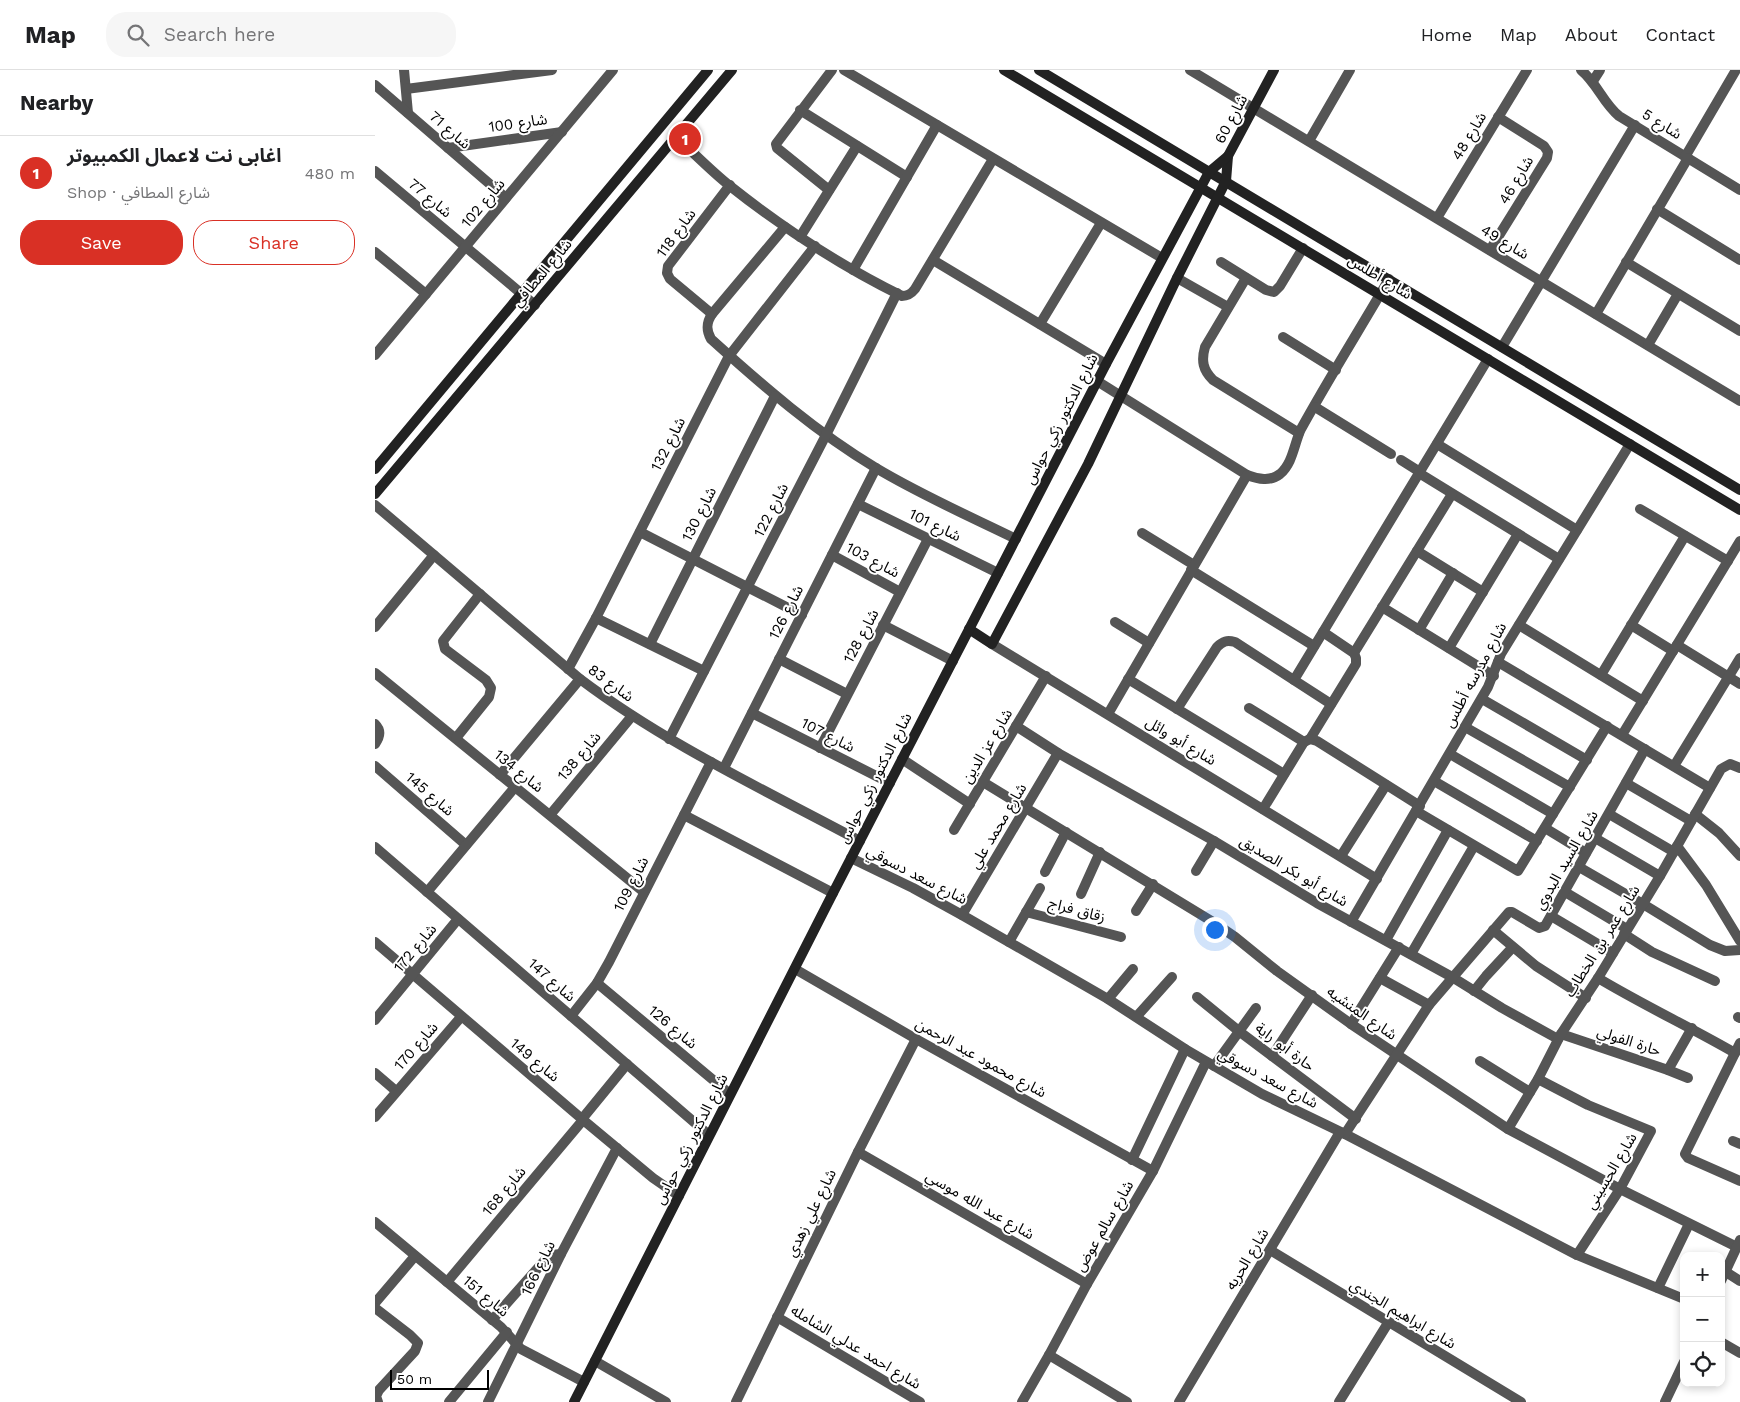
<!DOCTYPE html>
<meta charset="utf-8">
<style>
:root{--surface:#fff;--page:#f6f6f6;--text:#202124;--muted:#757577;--line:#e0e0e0;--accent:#d93025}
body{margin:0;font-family:"Work Sans","Noto Sans Arabic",sans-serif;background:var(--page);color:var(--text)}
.controls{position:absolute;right:15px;bottom:15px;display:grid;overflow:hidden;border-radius:10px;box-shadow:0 2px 8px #0003}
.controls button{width:45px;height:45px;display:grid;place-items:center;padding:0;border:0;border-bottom:1px solid var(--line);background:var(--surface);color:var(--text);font:25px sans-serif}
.scale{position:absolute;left:15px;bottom:12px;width:99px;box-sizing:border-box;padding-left:5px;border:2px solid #000;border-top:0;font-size:14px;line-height:18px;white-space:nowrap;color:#000;-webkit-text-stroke:4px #fff;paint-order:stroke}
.you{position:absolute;left:839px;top:859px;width:18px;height:18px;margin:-12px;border:4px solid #fff;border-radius:50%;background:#1a73e8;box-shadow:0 0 0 8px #1a73e833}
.badge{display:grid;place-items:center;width:32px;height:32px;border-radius:50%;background:var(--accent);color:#fff;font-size:16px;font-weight:700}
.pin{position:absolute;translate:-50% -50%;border:2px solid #fff;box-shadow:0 1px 5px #0006}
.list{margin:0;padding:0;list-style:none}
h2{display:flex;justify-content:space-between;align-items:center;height:65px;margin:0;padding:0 20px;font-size:21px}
h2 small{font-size:16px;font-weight:400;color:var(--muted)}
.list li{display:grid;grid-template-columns:32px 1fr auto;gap:15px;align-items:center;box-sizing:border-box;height:70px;padding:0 20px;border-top:1px solid var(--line)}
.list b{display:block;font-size:19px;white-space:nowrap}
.list p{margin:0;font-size:16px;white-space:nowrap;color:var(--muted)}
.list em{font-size:16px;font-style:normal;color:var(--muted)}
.actions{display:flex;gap:10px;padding:15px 20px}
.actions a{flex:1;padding:11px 0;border:1px solid var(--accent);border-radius:20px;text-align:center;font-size:18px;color:var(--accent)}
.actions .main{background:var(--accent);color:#fff}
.icon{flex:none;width:28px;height:28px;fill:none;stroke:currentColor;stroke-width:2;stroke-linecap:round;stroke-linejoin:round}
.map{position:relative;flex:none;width:1365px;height:1332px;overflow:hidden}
header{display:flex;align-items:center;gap:30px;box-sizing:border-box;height:70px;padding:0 25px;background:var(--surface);border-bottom:1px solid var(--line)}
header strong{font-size:24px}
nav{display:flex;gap:28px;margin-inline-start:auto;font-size:18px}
.search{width:350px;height:45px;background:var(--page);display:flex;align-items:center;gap:12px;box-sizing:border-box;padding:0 18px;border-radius:20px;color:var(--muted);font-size:19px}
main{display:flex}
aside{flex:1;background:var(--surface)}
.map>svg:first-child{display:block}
</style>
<header>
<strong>Map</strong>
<div class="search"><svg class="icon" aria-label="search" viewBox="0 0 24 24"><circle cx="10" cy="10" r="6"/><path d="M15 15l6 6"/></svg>Search here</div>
<nav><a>Home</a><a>Map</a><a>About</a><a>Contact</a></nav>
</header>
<main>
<aside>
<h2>Nearby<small></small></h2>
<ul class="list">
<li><span class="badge">1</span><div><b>اغابى نت لاعمال الكمبيوتر</b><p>Shop · شارع المطافي</p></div><em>480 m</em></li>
</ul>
<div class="actions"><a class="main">Save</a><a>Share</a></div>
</aside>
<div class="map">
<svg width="1365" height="1332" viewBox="0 0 1365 1332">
<rect width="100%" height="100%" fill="#fff"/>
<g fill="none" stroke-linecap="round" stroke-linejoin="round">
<!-- street -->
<g stroke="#555" stroke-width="10">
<path d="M29 0 33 43"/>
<path d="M469 0 787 188"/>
<path d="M815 0 1365 331"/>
<path d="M1206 0C1222 13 1228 33 1244 46L1365 120"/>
<path d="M1218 11 1225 0"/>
<path d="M0 15 131 128"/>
<path d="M31 19 177 0"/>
<path d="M425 40 532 107"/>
<path d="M301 67C319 83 336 101 355 116 408 158 466 196 527 226 533 226 536 224 540 219L618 89"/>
<path d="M934 71 975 0"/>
<path d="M73 78 187 62"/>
<path d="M1310 87 1361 0"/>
<path d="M0 101 160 235"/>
<path d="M454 120 402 78 401 74 457 0"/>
<path d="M1282 139 1365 190"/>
<path d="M1062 148 1152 0"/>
<path d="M410 157 337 244C331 253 331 260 336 269 388 316 441 362 501 398 546 425 594 446 641 469"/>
<path d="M425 167 482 76"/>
<path d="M1115 180 1172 88 1173 82 1169 76 1123 47"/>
<path d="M0 182 51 224"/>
<path d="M558 190 731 294"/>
<path d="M846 192 891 220 899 222 905 216 928 178"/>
<path d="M1251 192 1365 261"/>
<path d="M478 200 562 55"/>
<path d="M802 208 853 237"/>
<path d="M871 208 830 277C826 291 828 300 838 310L924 363"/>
<path d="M337 244 295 209 292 203 293 196 355 115"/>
<path d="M1221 244 1313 88"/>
<path d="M665 254 726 153"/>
<path d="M908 267 961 300"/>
<path d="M1273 275 1303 224"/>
<path d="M1127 277 1260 55"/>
<path d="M0 285 238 0"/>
<path d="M722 311 872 405C883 409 895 412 905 404 918 393 919 374 926 359 954 308 985 259 1014 209"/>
<path d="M940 337 1016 384"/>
<path d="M1062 374 1202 460"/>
<path d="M1026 390 1045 402"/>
<path d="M1044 403 1184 489"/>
<path d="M483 434 623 503"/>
<path d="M0 435 205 609C291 674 390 720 485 771"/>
<path d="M1265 439 1353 491"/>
<path d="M265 462 427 545"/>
<path d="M767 463 819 495"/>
<path d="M1042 481 1108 522"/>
<path d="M457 485 525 522"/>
<path d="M816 500 939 576"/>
<path d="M1007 537 1119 606"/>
<path d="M221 548 329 601"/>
<path d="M740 552 774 573"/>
<path d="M508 555 578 591"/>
<path d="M1144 555 1268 631"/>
<path d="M1256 555 1298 581"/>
<path d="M0 557 59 485"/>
<path d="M1044 560 1078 503"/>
<path d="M275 574 400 326"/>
<path d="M617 574 1002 809"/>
<path d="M1302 575 1365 614"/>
<path d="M1074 578 1143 464"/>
<path d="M979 583 1077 424"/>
<path d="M404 589 472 624"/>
<path d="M1123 592 1335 718"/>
<path d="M193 599 221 548 354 286 440 176"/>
<path d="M0 603 269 822"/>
<path d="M1226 605 1310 466"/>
<path d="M753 609 909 704"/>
<path d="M919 610 1113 289"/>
<path d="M1107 629 1212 690"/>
<path d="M874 638 929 672"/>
<path d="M802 639 842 577C848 571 852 570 860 572L956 634"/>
<path d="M377 643 515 713"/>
<path d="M733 644 872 405"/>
<path d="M0 654C6 660 5 667 0 674"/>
<path d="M641 656 683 683 839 771 942 833 1077 907 1127 938 1183 969"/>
<path d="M1090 657 1195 717"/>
<path d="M1247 665 1365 471"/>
<path d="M81 668 114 627 116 618 111 610 70 579 68 571 105 524"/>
<path d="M294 669 451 365 522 223"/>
<path d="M935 669 981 594V588L979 583 948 562"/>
<path d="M445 678 553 469"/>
<path d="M1075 684 1178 744"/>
<path d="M527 689 595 734"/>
<path d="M0 696 91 775"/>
<path d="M1299 696 1365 588"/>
<path d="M349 698 501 398"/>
<path d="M125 705 205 609"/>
<path d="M1059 711 1162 771"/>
<path d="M608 712 838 852 860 867 902 901 976 954 1133 1059 1245 1119 1362 1177"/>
<path d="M1251 713 1316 751"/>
<path d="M888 739 929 672 935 669 942 671 1045 736"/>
<path d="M1041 741 1143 801 1232 656"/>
<path d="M1234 744 1299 782"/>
<path d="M1320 744 1344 763 1365 786"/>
<path d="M175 745 257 646"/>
<path d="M309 745 458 823"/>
<path d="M1170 758 1211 783"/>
<path d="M579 760 671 606"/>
<path d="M1220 768 1285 806"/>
<path d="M1302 776 1331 815 1365 871"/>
<path d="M0 777 334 1065"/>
<path d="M966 786 1011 715"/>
<path d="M476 788 538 818 587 845 733 929 810 979 887 1024 970 1064 1202 1185 1309 1229"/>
<path d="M1204 797 1268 834 1335 875 1350 881 1365 880"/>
<path d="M821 801 839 771"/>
<path d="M670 802 691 762"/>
<path d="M52 822 140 717"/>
<path d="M1190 822 1252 859"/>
<path d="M706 824 725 782"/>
<path d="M761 841 778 814"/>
<path d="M651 842 746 867"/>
<path d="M587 845 683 683"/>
<path d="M1176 846 1238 883"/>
<path d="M976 852 1113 617 1126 584 1255 374"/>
<path d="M1118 860 1161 896 1211 928"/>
<path d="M1249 864 1277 882 1340 911"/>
<path d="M1011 870 1073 760"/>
<path d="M0 872 207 1049 278 1108 304 1126"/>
<path d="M634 872 665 818"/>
<path d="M1036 884 1099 776"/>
<path d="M420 899 541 969 778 1101"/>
<path d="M1005 908 1054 935"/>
<path d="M1223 908C1268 935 1315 957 1360 983"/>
<path d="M222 913 355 1024"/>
<path d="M1099 921 1111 906 1137 878"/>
<path d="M822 927 865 962 981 1049"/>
<path d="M733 929 758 899"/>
<path d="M196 946 222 913 234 892 336 692"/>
<path d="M762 946 797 907"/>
<path d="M1363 947 1365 948"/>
<path d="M0 950 83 849"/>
<path d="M976 954 1024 877"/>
<path d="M1186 964 1293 1000 1313 1008"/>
<path d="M1365 973 1310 1084 1313 1088 1365 1111"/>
<path d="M897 986 937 925"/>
<path d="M1105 991 1155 1022"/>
<path d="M839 996 881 938"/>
<path d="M1293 1000 1317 958"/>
<path d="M0 1003 21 1021"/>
<path d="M1163 1009 1213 1035 1276 1061 1245 1119 1202 1185"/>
<path d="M0 1047 86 947"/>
<path d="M207 1049 252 994"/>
<path d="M1133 1059 1163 1009 1186 964 1223 908 1285 806 1346 699 1355 694 1365 698"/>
<path d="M970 1064 1054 935 1134 842H1137L1164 858 1170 856 1270 679"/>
<path d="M1358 1071 1365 1074"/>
<path d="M483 1082 712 1214"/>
<path d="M757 1090 810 979"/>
<path d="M0 1152 126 1257 146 1279 209 1312"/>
<path d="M895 1180 1146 1332"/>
<path d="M1351 1202 1365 1211"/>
<path d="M1346 1211 1365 1170"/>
<path d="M72 1212 208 1050"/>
<path d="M1283 1218 1314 1154"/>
<path d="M0 1233 40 1186"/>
<path d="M0 1238 35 1265 43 1273 40 1281 4 1320 1 1326 3 1332"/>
<path d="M402 1247 545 1332"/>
<path d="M117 1250 170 1190 177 1185 186 1184"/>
<path d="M1346 1272 1365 1283"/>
<path d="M674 1285 752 1332"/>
<path d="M220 1291 291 1332"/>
<path d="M74 1332 132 1262"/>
<path d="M113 1332 186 1184 242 1078"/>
<path d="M361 1332 483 1082 541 969"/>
<path d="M647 1332 674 1285 712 1214 778 1101 831 992"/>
<path d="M804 1332 965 1062"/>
<path d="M964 1332 1013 1253"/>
<path d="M1290 1332 1309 1292"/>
</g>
<!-- secondary -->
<g stroke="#222" stroke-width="10">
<path d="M629 0 1365 440"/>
<path d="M664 0 1365 420"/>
<path d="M0 399 333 0"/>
<path d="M0 424 357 0"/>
<path d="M594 559 617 574 713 394 802 208 851 111 853 86 899 0"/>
<path d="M199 1332 458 823 731 294 834 102 853 86"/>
</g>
</g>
<g text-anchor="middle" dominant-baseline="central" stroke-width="4" stroke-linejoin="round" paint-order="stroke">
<!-- street labels -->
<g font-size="15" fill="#000" stroke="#fff">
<text transform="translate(856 49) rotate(-62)">شارع 60</text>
<text transform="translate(143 53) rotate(-8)">شارع 100</text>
<text transform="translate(1287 54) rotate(32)">شارع 5</text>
<text transform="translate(75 60) rotate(41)">شارع 71</text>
<text transform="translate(1094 66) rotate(-59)">شارع 48</text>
<text transform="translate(1141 110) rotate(-59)">شارع 46</text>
<text transform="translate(55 128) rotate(40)">شارع 77</text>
<text transform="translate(108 133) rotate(-50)">شارع 102</text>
<text transform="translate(301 163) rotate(-54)">شارع 118</text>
<text transform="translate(1130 172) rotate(31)">شارع 49</text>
<text transform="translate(167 203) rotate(-50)">شارع المطافي</text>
<text transform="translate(1005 207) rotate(31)">شارع أطلس</text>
<text transform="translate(686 349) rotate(-63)">شارع الدكتور زكي حواس</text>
<text transform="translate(293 374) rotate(-63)">شارع 132</text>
<text transform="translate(396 440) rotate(-63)">شارع 122</text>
<text transform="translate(324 444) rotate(-63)">شارع 130</text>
<text transform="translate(560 455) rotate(26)">شارع 101</text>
<text transform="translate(498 490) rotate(28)">شارع 103</text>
<text transform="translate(411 542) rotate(-63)">شارع 126</text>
<text transform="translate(486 566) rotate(-62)">شارع 128</text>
<text transform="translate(1100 605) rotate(-62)">شارع مدرسه أطلس</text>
<text transform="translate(236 613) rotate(36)">شارع 83</text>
<text transform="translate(453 665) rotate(27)">شارع 107</text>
<text transform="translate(806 671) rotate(31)">شارع أبو وائل</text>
<text transform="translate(612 676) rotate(-59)">شارع عز الدين</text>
<text transform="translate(204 686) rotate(-50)">شارع 138</text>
<text transform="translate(144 701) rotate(39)">شارع 134</text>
<text transform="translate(500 708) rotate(-63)">شارع الدكتور زكي حواس</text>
<text transform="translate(55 724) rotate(41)">شارع 145</text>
<text transform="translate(623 756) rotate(-59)">شارع محمد علي</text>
<text transform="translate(1191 790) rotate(-60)">شارع السيد البدوي</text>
<text transform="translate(919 801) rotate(31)">شارع أبو بكر الصديق</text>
<text transform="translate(542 805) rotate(27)">شارع سعد دسوقي</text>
<text transform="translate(256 814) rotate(-63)">شارع 109</text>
<text transform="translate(702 840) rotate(15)">زقاق فراج</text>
<text transform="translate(1227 871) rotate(-58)">شارع عمر بن الخطاب</text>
<text transform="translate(40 878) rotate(-50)">شارع 172</text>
<text transform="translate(177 910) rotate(41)">شارع 147</text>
<text transform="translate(987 943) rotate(35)">شارع المنشيه</text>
<text transform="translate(298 957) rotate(40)">شارع 126</text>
<text transform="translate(1254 971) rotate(18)">حارة الفولي</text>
<text transform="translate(41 976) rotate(-49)">شارع 170</text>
<text transform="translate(910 977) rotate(37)">حارة أبو راية</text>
<text transform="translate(606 988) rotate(29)">شارع محمود عبد الرحمن</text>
<text transform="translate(160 990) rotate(40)">شارع 149</text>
<text transform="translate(893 1008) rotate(28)">شارع سعد دسوقي</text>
<text transform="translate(316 1069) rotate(-63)">شارع الدكتور زكي حواس</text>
<text transform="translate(1236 1101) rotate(-59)">شارع الحسيني</text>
<text transform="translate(129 1121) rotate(-50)">شارع 168</text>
<text transform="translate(605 1135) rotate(30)">شارع عبد الله موسي</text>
<text transform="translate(436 1143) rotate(-64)">شارع علي زهدي</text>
<text transform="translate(729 1156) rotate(-60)">شارع سالم عوض</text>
<text transform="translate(872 1189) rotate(-59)">شارع الحريه</text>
<text transform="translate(163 1198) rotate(-64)">شارع 166</text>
<text transform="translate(111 1226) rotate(40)">شارع 151</text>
<text transform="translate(1028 1244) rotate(31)">شارع ابراهيم الجندي</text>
<text transform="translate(481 1277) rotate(31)">شارع احمد عدلي الشامله</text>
</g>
</g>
</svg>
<div class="controls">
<button>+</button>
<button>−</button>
<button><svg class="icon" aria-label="locate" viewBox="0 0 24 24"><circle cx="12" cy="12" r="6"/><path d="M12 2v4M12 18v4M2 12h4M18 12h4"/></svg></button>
</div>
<div class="scale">50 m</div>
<div class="you"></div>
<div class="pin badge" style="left:310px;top:69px">1</div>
</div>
</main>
